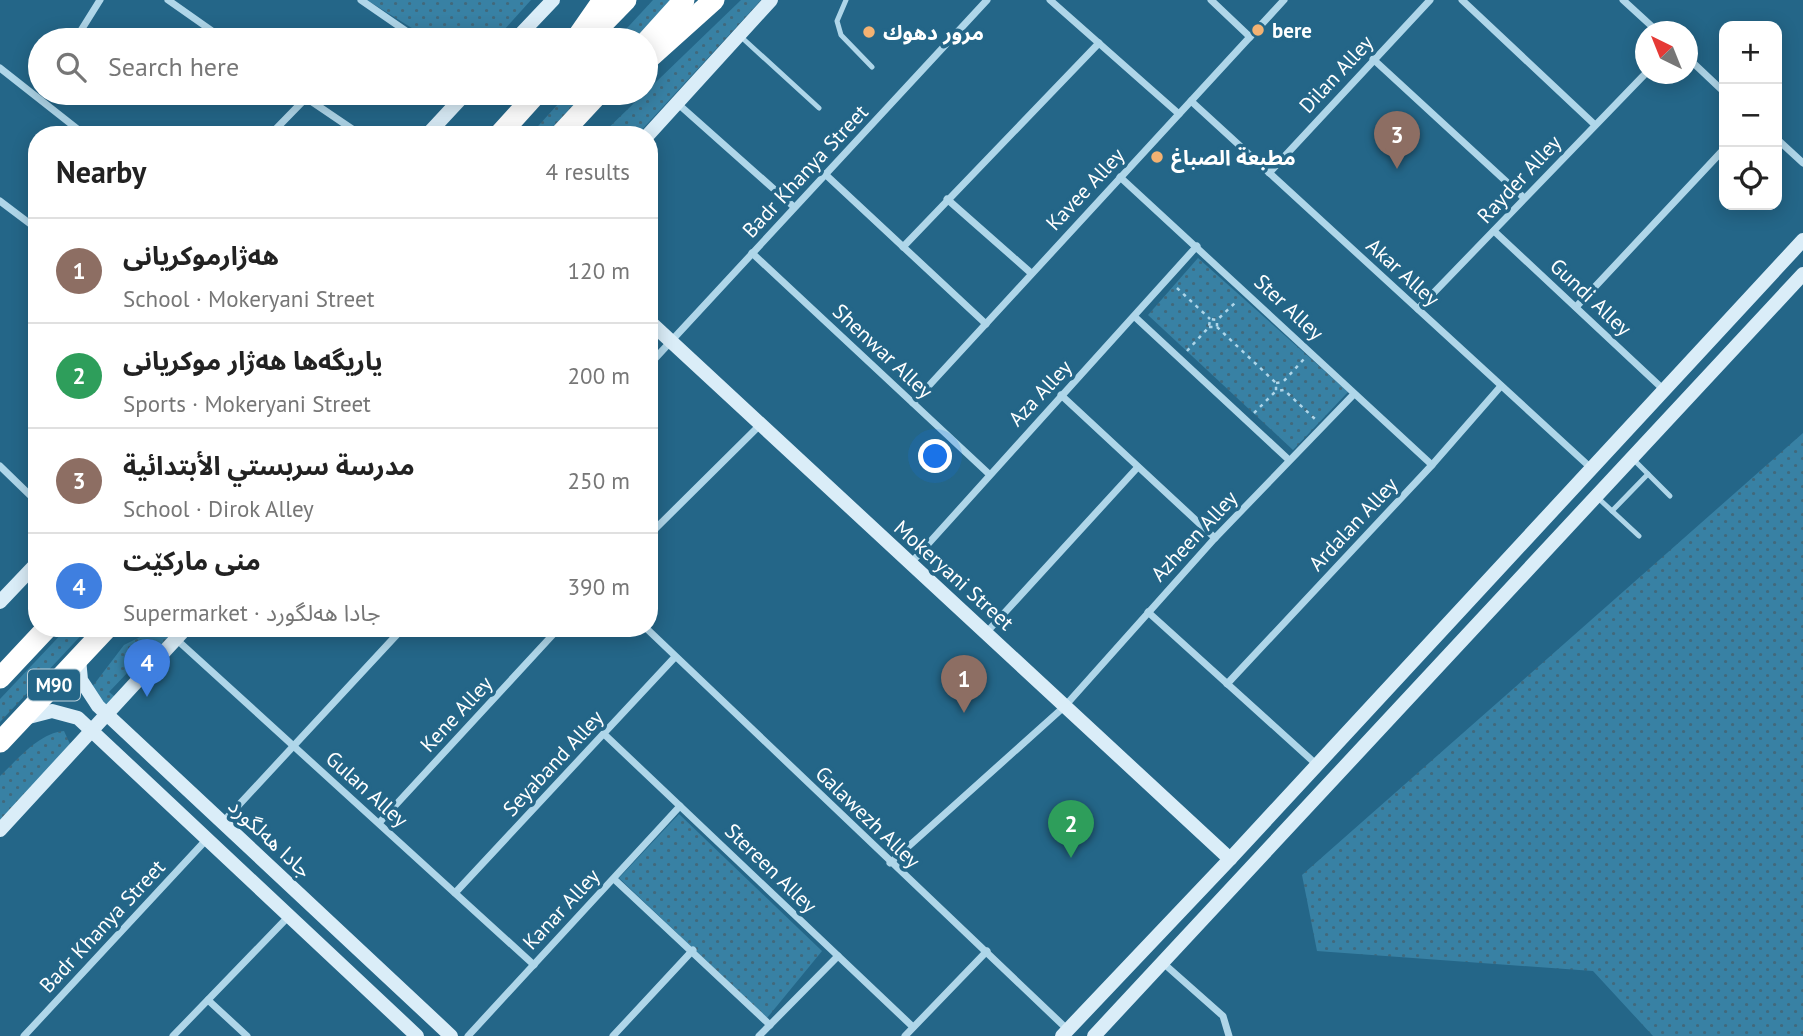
<!DOCTYPE html>
<meta charset="utf-8">
<style>
:root{--surface:#fff;--page:#f2f2f2;--text:#222;--muted:#767676;--line:#e0e0e0;--accent:#2563eb}
body{margin:0;font-family:"PT Sans","Noto Sans Arabic",sans-serif;background:var(--page);color:var(--text)}
.controls{position:absolute;right:21px;top:21px;display:grid;overflow:hidden;border-radius:14px;box-shadow:0 4px 18px #0003}
.controls button{width:63px;height:63px;display:grid;place-items:center;padding:0;border:0;border-bottom:2px solid var(--line);background:var(--surface);color:var(--text);font:35px sans-serif}
.compass{position:absolute;left:1635px;top:21px;width:63px;height:63px;border-radius:50%;background:var(--surface);box-shadow:0 4px 18px #0003;rotate:317deg}
.you{position:absolute;left:936px;top:457px;width:24px;height:24px;margin:-18px;border:5px solid #fff;border-radius:50%;background:#1a73e8;box-shadow:0 0 0 10px #1a73e833}
.badge{display:grid;place-items:center;width:46px;height:46px;border-radius:50%;background:var(--accent);color:#fff;font-size:23px;font-weight:700}
.pin{position:absolute;translate:-50% -58px;filter:drop-shadow(0 2px 4px #0008)}
.pin::after{content:'';position:absolute;top:37px;width:24px;height:21px;background:inherit;clip-path:polygon(0 0,100% 0,50% 100%)}
.list{margin:0;padding:0;list-style:none}
h2{display:flex;justify-content:space-between;align-items:center;height:91px;margin:0;padding:0 28px;font-size:30px}
h2 small{font-size:23px;font-weight:400;color:var(--muted)}
.list li{display:grid;grid-template-columns:46px 1fr auto;gap:21px;align-items:center;box-sizing:border-box;height:105px;padding:0 28px;border-top:2px solid var(--line)}
.list b{display:block;font-size:26px;white-space:nowrap}
.list p{margin:0;font-size:23px;white-space:nowrap;color:var(--muted)}
.list em{font-size:23px;font-style:normal;color:var(--muted)}
.icon{flex:none;width:38px;height:38px;fill:none;stroke:currentColor;stroke-width:2;stroke-linecap:round;stroke-linejoin:round}
.map{position:relative;flex:none;width:1803px;height:1036px;overflow:hidden}
.search{position:absolute;background:var(--surface);box-shadow:0 4px 18px #0003;left:28px;top:28px;width:630px;height:77px;display:flex;align-items:center;gap:18px;box-sizing:border-box;padding:0 24px;border-radius:38px;color:var(--muted);font-size:26px}
.panel{position:absolute;background:var(--surface);box-shadow:0 4px 18px #0003;left:28px;top:126px;width:630px;height:511px;border-radius:28px}
.map>svg:first-child{display:block}
</style>
<div class="map">
<svg width="1803" height="1036" viewBox="0 0 1803 1036">
<defs>
<pattern id="grass-dots" width="8" height="8" patternUnits="userSpaceOnUse" patternTransform="scale(1.75)"><rect width="8" height="8" fill="#3881a4"/><path d="M2 2h.1M6 6h.1" fill="none" stroke="#41697c" stroke-width="1.8" stroke-linecap="round"/></pattern>
</defs>
<rect width="100%" height="100%" fill="#246688"/>
<!-- grass -->
<g fill="url(#grass-dots)">
<path d="M367 0H531L495 40H431Z"/>
<path d="M653 0H673L636 40H616Z"/>
<path d="M741 0H761L637 135H601Z"/>
<path d="M568 93H587L548 135H530Z"/>
<path d="M1198 258 1348 392 1293 450 1148 315Z"/>
<path d="M1803 433V1036H1653L1593 971 1317 951 1302 875Z"/>
<path d="M67 628H88L0 722V699Z"/>
<path d="M166 635 172 637 159 649H150L109 692 118 699 106 709 92 687 124 645 140 637Z"/>
<path d="M64 731 70 744 0 823V776C18 759 39 733 64 731Z"/>
<path d="M679 814 822 951 767 1018 619 878Z"/>
</g>
<g fill="none" stroke-linecap="round" stroke-linejoin="round">
<!-- path -->
<g stroke="#afd6e9" stroke-width="2.5" stroke-dasharray="3.5 5" stroke-linecap="butt">
<path d="M1177 288 1210 319"/>
<path d="M1209 327H1217V320"/>
<path d="M1217 327 1276 383V391L1284 390 1315 419"/>
<path d="M1187 351 1209 327 1210 319 1217 320 1237 301"/>
<path d="M1276 383 1283 382 1304 359"/>
<path d="M1254 413 1276 391"/>
</g>
<!-- lane -->
<g stroke="#afd6e9" stroke-width="5">
<path d="M846 0 837 21 841 35 872 67"/>
<path d="M739 35 819 108"/>
<path d="M1633 459 1670 496"/>
<path d="M1598 498 1639 536"/>
<path d="M1612 511 1648 474"/>
</g>
<!-- street -->
<g stroke="#afd6e9" stroke-width="7">
<path d="M168 0 225 40"/>
<path d="M361 0 419 40"/>
<path d="M1050 0 1179 114"/>
<path d="M1211 0 1250 37"/>
<path d="M1462 0 1594 124"/>
<path d="M1623 0 1658 32"/>
<path d="M75 40 100 0"/>
<path d="M1688 58 1724 92"/>
<path d="M1373 59 1524 198"/>
<path d="M0 68 85 135"/>
<path d="M299 93 361 135"/>
<path d="M1191 101 1591 468"/>
<path d="M677 103 794 207"/>
<path d="M270 135 306 98"/>
<path d="M1777 139 1803 163"/>
<path d="M1269 173 1430 0"/>
<path d="M825 174 986 324"/>
<path d="M1120 177 1432 465"/>
<path d="M947 199 1031 273"/>
<path d="M0 201 37 229"/>
<path d="M1494 231 1664 390"/>
<path d="M903 247 1099 43"/>
<path d="M752 253 989 474"/>
<path d="M1576 307 1724 149"/>
<path d="M1418 309 1646 73"/>
<path d="M1135 317 1289 460"/>
<path d="M649 365 987 0"/>
<path d="M1061 395 1215 538"/>
<path d="M913 403 1284 0"/>
<path d="M0 466 37 502"/>
<path d="M649 535 761 424"/>
<path d="M910 564 1197 246"/>
<path d="M1148 612 1316 764"/>
<path d="M646 628 1068 1030"/>
<path d="M986 633 1137 468"/>
<path d="M176 639 534 965"/>
<path d="M1227 684 1432 465 1501 386"/>
<path d="M604 734 913 1027"/>
<path d="M223 822 403 628"/>
<path d="M379 823 559 628"/>
<path d="M890 863 1065 706 1215 538 1354 394"/>
<path d="M614 879 770 1025"/>
<path d="M455 893 675 657"/>
<path d="M1162 962 1223 1016 1229 1036"/>
<path d="M208 1000 247 1036"/>
<path d="M24 1036 206 840"/>
<path d="M173 1036 288 917"/>
<path d="M468 1036 680 806"/>
<path d="M613 1036 693 950"/>
<path d="M759 1036 838 956"/>
<path d="M905 1036 987 951"/>
</g>
<!-- secondary -->
<g stroke="#daedf8" stroke-width="14">
<path d="M515 40 553 0"/>
<path d="M427 135 466 93"/>
<path d="M648 135 771 0"/>
<path d="M649 321 1230 859"/>
<path d="M0 602 37 563"/>
<path d="M79 659 81 680 98 706 451 1036"/>
<path d="M25 718 52 711 78 718 417 1036"/>
<path d="M0 830 186 628"/>
<path d="M1062 1036 1230 859 1803 240"/>
<path d="M1094 1036 1803 274"/>
</g>
<!-- highway -->
<g stroke="#fff" stroke-width="21">
<path d="M578 36 603 0"/>
<path d="M587 40 626 0"/>
<path d="M646 42 684 0"/>
<path d="M646 61 714 0"/>
<path d="M499 135 537 93"/>
<path d="M560 135 599 93"/>
<path d="M0 678 47 628"/>
<path d="M0 742 107 628"/>
</g>
</g>
<!-- markers -->
<g fill="#f4b272" stroke="#246688" stroke-width="2.5">
<circle cx="1258" cy="30" r="7"/>
<circle cx="869" cy="32" r="7"/>
<circle cx="1157" cy="157" r="7"/>
</g>
<g text-anchor="middle" dominant-baseline="central" stroke-width="7" stroke-linejoin="round" paint-order="stroke">
<!-- shield labels -->
<rect fill="#246688" stroke="#bdd1db" stroke-width="2" x="28" y="669.5" width="52" height="31" rx="5"/>
<g font-size="19" font-weight="bold" fill="#fff">
<text x="54" y="685">M90</text>
</g>
<!-- poi labels -->
<g font-size="21" font-weight="bold" fill="#fff" stroke="#246688" text-anchor="start">
<text x="1272" y="30">bere</text>
<text x="883" y="32">مرور دهوك</text>
<text x="1171" y="157">مطبعة الصباغ</text>
</g>
<!-- street labels -->
<g font-size="21" fill="#fff" stroke="#246688">
<text transform="translate(1336 74) rotate(-47)">Dilan Alley</text>
<text transform="translate(805 171) rotate(-47)">Badr Khanya Street</text>
<text transform="translate(1519 179) rotate(-47)">Rayder Alley</text>
<text transform="translate(1085 189) rotate(-47)">Kavee Alley</text>
<text transform="translate(1403 272) rotate(42)">Akar Alley</text>
<text transform="translate(1591 297) rotate(43)">Gundi Alley</text>
<text transform="translate(1289 307) rotate(43)">Ster Alley</text>
<text transform="translate(883 351) rotate(43)">Shenwar Alley</text>
<text transform="translate(1040 393) rotate(-47)">Aza Alley</text>
<text transform="translate(1353 524) rotate(-47)">Ardalan Alley</text>
<text transform="translate(1194 536) rotate(-47)">Azheen Alley</text>
<text transform="translate(954 575) rotate(42)">Mokeryani Street</text>
<text transform="translate(456 714) rotate(-47)">Kene Alley</text>
<text transform="translate(553 763) rotate(-47)">Seyaband Alley</text>
<text transform="translate(367 789) rotate(42)">Gulan Alley</text>
<text transform="translate(868 817) rotate(44)">Galawezh Alley</text>
<text transform="translate(270 838) rotate(43)">جادا هەلگورد</text>
<text transform="translate(771 868) rotate(44)">Stereen Alley</text>
<text transform="translate(561 909) rotate(-47)">Kanar Alley</text>
<text transform="translate(102 926) rotate(-47)">Badr Khanya Street</text>
</g>
</g>
</svg>
<div class="controls">
<button>+</button>
<button>−</button>
<button><svg class="icon" aria-label="locate" viewBox="0 0 24 24"><circle cx="12" cy="12" r="6"/><path d="M12 2v4M12 18v4M2 12h4M18 12h4"/></svg></button>
</div>
<svg class="compass" viewBox="-18 -18 36 36"><path d="M0-13l5 13h-10z" fill="#e53935"/><path d="M0 13l5-13h-10z" fill="#767676"/></svg>
<div class="you"></div>
<div class="pin badge" style="left:964px;top:713px;background:#8d6e63">1</div>
<div class="pin badge" style="left:1071px;top:858px;background:#2e9e5b">2</div>
<div class="pin badge" style="left:1397px;top:169px;background:#8d6e63">3</div>
<div class="pin badge" style="left:147px;top:697px;background:#3f7fe0">4</div>
<div class="search"><svg class="icon" aria-label="search" viewBox="0 0 24 24"><circle cx="10" cy="10" r="6"/><path d="M15 15l6 6"/></svg>Search here</div>
<section class="panel">
<h2>Nearby<small>4 results</small></h2>
<ul class="list">
<li><span class="badge" style="background:#8d6e63">1</span><div><b>ھەژارموکریانی</b><p>School · Mokeryani Street</p></div><em>120 m</em></li>
<li><span class="badge" style="background:#2e9e5b">2</span><div><b>یاریگەها هەژار موکریانی</b><p>Sports · Mokeryani Street</p></div><em>200 m</em></li>
<li><span class="badge" style="background:#8d6e63">3</span><div><b>مدرسة سربستي الأبتدائية</b><p>School · Dirok Alley</p></div><em>250 m</em></li>
<li><span class="badge" style="background:#3f7fe0">4</span><div><b>منی مارکێت</b><p>Supermarket · جادا هەلگورد</p></div><em>390 m</em></li>
</ul>
</section>
</div>
